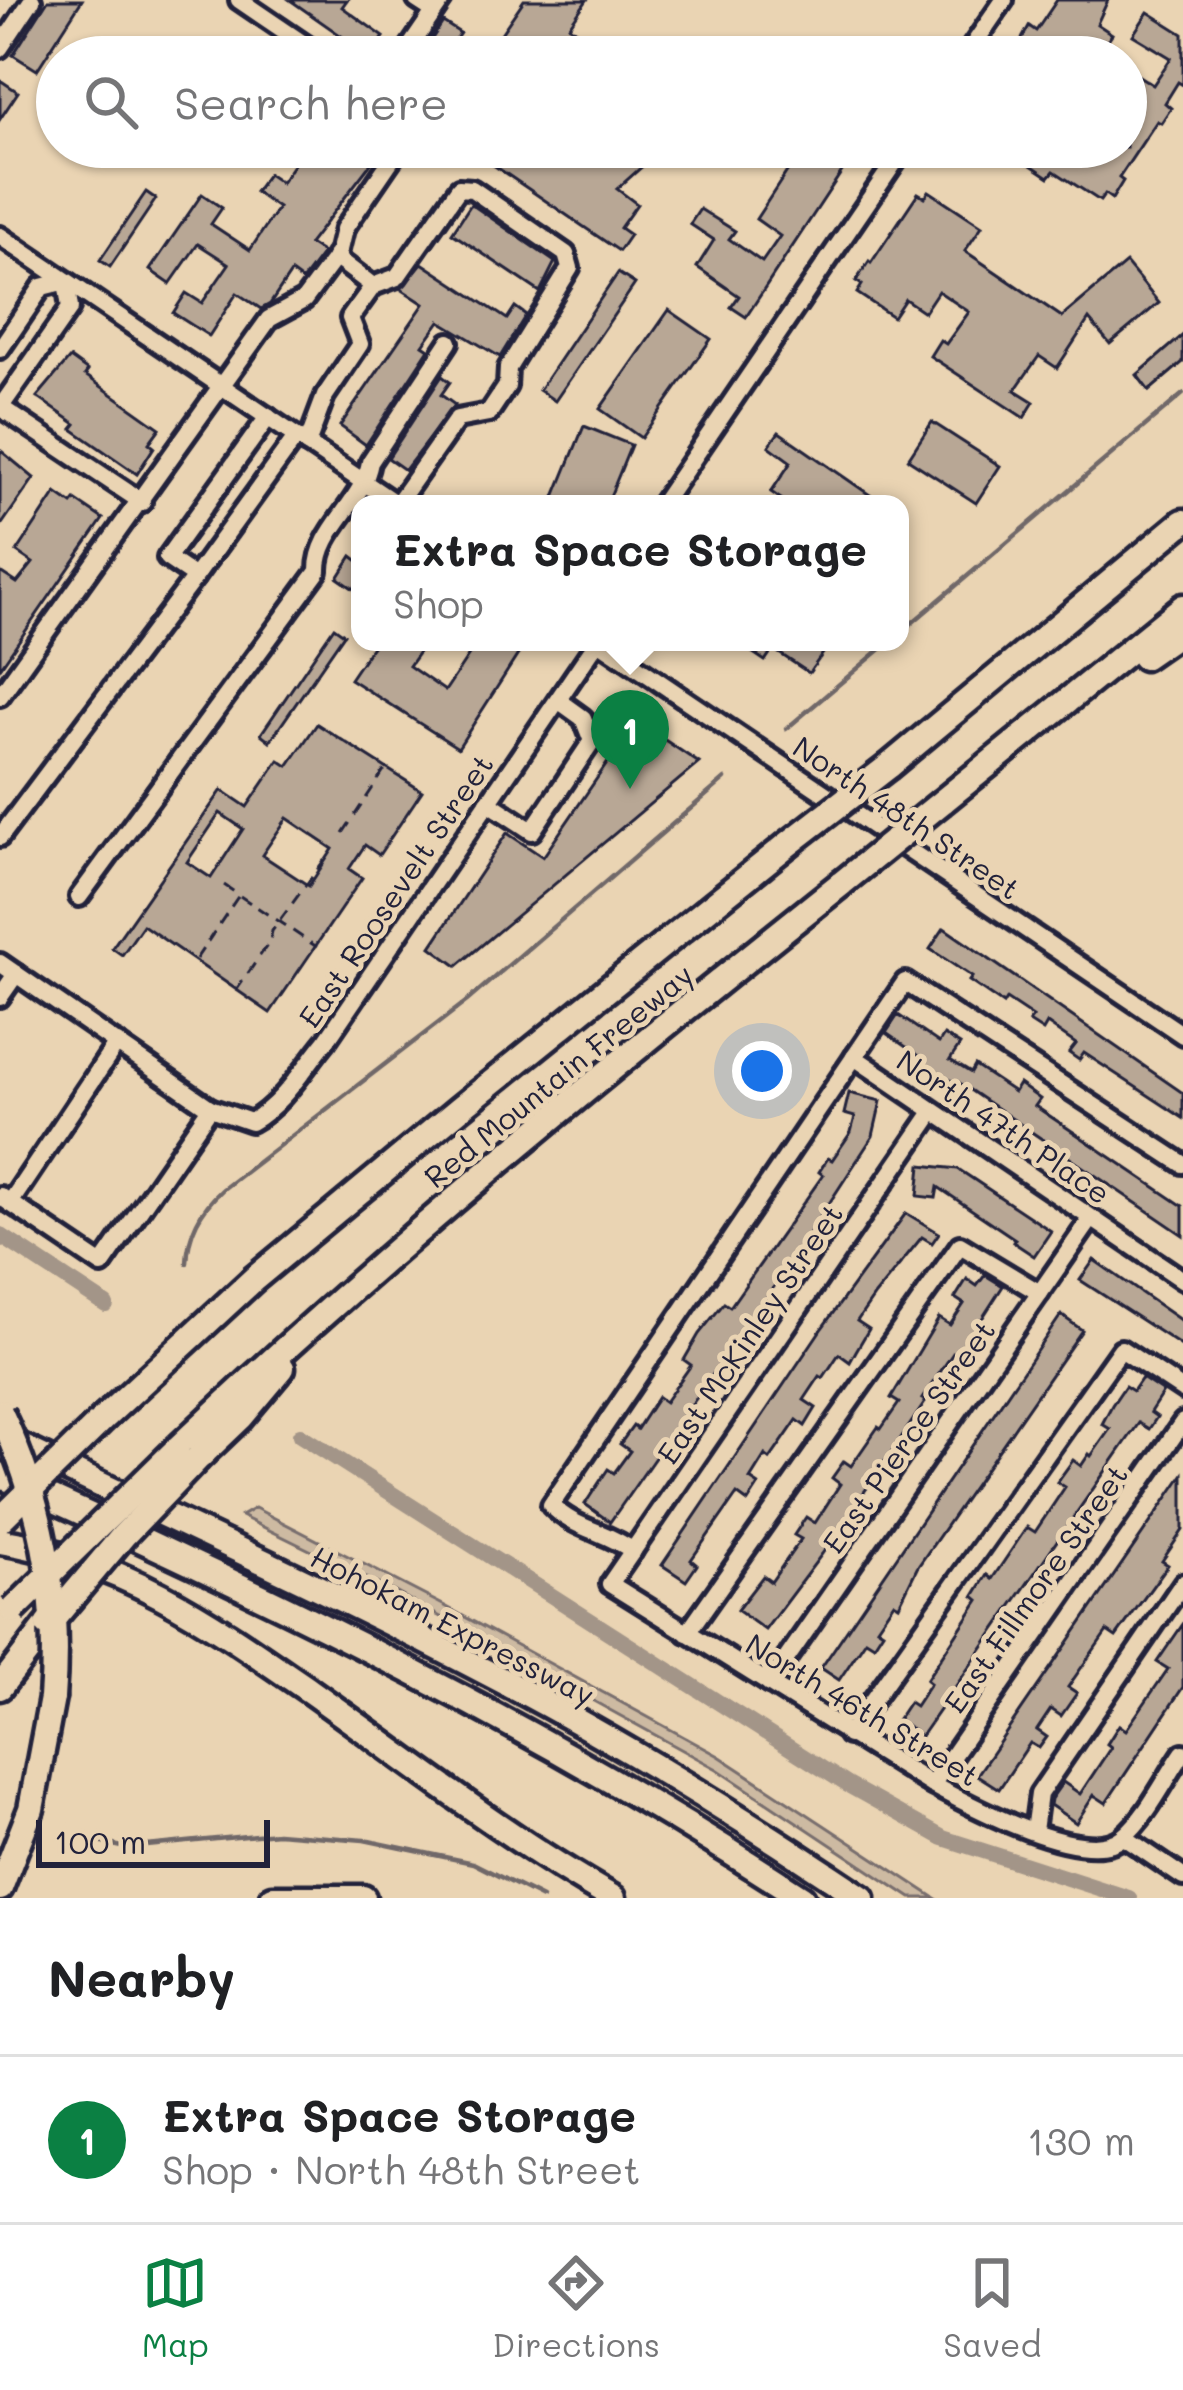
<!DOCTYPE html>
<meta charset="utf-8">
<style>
:root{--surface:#fff;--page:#f2f2f2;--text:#202124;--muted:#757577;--line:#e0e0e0;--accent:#0b8043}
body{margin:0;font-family:Mali,sans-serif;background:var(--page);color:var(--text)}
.scale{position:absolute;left:36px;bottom:30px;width:234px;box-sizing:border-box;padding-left:12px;border:6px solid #22223b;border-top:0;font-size:33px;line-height:42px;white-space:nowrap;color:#22223b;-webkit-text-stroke:9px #ead4b3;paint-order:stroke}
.you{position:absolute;left:762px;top:1071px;width:42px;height:42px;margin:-30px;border:9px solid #fff;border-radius:50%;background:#1a73e8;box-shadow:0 0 0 18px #1a73e833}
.badge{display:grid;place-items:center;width:78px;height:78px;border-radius:50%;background:var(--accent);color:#fff;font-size:39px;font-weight:700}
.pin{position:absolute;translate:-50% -99px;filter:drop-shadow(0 3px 6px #0008)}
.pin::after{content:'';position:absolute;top:63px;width:42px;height:36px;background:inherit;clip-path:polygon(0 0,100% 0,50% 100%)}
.popup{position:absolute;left:351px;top:495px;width:558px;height:156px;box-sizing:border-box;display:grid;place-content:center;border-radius:24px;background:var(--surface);filter:drop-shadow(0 3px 9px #0005);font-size:39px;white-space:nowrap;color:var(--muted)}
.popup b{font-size:45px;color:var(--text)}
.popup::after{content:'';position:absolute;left:50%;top:100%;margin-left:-24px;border:24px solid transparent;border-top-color:var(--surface)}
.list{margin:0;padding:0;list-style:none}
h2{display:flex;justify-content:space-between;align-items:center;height:156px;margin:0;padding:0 48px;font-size:51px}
h2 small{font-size:39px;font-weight:400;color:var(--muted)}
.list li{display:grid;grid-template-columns:78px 1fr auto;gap:36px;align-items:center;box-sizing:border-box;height:168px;padding:0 48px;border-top:3px solid var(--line)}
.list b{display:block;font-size:45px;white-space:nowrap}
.list p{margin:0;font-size:39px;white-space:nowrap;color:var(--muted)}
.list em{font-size:39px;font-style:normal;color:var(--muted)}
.icon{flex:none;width:66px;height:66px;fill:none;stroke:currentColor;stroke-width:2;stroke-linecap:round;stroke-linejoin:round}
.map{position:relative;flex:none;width:1183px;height:1898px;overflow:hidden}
.search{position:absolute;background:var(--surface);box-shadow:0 3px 9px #0004;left:36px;right:36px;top:36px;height:132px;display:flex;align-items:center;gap:30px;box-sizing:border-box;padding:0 42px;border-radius:66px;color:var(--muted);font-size:45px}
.sheet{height:324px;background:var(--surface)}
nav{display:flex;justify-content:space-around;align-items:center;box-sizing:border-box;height:168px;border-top:3px solid var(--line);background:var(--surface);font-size:33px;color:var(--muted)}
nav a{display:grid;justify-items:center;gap:6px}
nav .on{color:var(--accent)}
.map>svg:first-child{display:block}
</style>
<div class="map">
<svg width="1183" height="1898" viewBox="0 0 1183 1898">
<rect width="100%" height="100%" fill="#ead4b3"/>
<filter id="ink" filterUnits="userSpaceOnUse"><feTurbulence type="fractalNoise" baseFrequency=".00833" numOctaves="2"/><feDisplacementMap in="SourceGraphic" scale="24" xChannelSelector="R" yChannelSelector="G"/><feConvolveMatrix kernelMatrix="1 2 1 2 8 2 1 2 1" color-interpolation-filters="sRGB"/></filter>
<g filter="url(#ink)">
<!-- green -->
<path fill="#cdbaa2" stroke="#786e6e" stroke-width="3" d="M255 1508 445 1606 719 1756 935 1898H911L717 1769 397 1593 241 1516Z"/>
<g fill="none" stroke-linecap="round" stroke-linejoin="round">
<!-- stream -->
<g stroke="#6f6769" stroke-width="4.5">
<path d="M900 633 1183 394"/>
<path d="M786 729 889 642"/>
<path d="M187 1263C188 1233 200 1210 223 1189L467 1001 725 779"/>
<path d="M94 1841 127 1848 277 1833 364 1840 473 1863 542 1898"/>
</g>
<!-- canal -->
<g stroke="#a39588" stroke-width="16">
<path d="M0 1235 106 1305"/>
<path d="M300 1435 848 1785 943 1838 1129 1898"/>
</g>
</g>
<!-- building -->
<g fill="#b8a795" stroke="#22223b" stroke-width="3" fill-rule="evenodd">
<path d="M48 0H82L37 70 13 55Z"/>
<path d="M290 0H347L342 7 384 37 370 56Z"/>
<path d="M524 0H587L569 26 580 34 564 57H485Z"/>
<path d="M1057 0H1108L1097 24 1112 34 1096 57H1012L1029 26 1036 31Z"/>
<path d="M1148 12 1183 34V85L1178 82 1165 103 1171 108 1161 123 1157 121 1119 178 1123 181 1112 199 1105 194 1100 201 1054 171 1049 177 1004 147H1060L1077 159 1085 147H1126V77L1134 83 1139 76 1153 85 1171 58 1133 35Z"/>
<path d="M443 22 460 33 444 57H420Z"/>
<path d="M0 80 18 92 0 119Z"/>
<path d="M305 147H370L379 153 309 244 323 253 302 281 291 273 270 304 261 309 237 293 209 336 173 313 186 293 202 303 229 264 198 244 170 284 150 270 202 194 222 208 211 224 250 250 278 208 255 192 268 174 281 183Z"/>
<path d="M467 147H650L656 154 617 189 637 204 620 228 630 235 619 251Z"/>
<path d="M803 147H858L746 317 731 307 739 296 697 267 714 240 690 224 700 209 735 231 729 239 762 262 780 236 756 219Z"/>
<path d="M929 191 982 226 965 251 1062 317 1126 263 1159 303 1110 344 1089 319 1057 368 1039 356 1015 390 1034 402 1024 418 930 356 940 340 946 344 969 312 938 291 924 312 905 299 893 317 857 293 862 285 856 281 869 261 871 263 918 193 925 197Z"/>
<path d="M146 192 156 199 110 267 100 260Z"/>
<path d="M471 204 555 262 540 292 452 233Z"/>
<path d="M422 263 507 319 515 307 526 315 500 357 440 321 423 345 429 349 366 445 340 426 424 304 401 289Z"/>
<path d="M618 273 635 284 555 401 539 390Z"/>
<path d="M669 310 711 339 641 438 600 409Z"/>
<path d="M1183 335V362L1149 391 1137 375Z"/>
<path d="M70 358 88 371 85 375 160 428 149 443 154 447 137 474 72 429 76 424 37 397Z"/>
<path d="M442 376 450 382 441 395 455 405 405 470 388 458Z"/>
<path d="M932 422 1000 466 976 503 908 459Z"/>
<path d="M584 426 631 445 607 504H552Z"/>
<path d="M779 432 883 504H788L771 492 791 462 769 446Z"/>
<path d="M0 450 34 478 0 527Z"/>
<path d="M56 493 72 504 75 500 103 519 0 668V572L17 583 33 563 17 552Z"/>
<path d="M352 556 360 562V579L354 589 338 578Z"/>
<path d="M334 627 344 634 270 741 261 734Z"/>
<path d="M375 642H426L409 666 445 691 469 655 450 642H526L458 748 350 679Z"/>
<path d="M737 642H831L809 673 773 649 765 661Z"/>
<path d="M623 712 699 763 457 966 431 947 507 833 543 857 617 749 605 740Z"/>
<path d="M317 724 422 791 379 855 365 845 349 869 362 878 270 1013 143 925 122 955 112 948 222 790 247 807 279 760 288 766ZM220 813 243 829 211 878 187 862ZM287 818 333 849 309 886 262 855Z"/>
<path d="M944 928 1183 1093V1118L1084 1053 1079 1060 1069 1053 1076 1044 1047 1024 1043 1031 1029 1022 1033 1017 1006 999 1003 1004 969 981 972 977 930 949Z"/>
<path d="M898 1015 939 1043 944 1035 960 1045 950 1060 971 1073 975 1066 1014 1092 1019 1084 1040 1099 1035 1106 1183 1206V1235L958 1082 957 1084 920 1061 922 1058 886 1033Z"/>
<path d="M849 1093 881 1101 873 1136 785 1271 610 1522 585 1504 608 1469 614 1473 630 1451 620 1444 633 1426 637 1429 658 1397 665 1402 691 1365 684 1360 699 1334 724 1303 730 1307 823 1175 819 1172 828 1158 832 1160 851 1132 855 1117 844 1114Z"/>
<path d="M921 1165 958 1169 1051 1231 1034 1256 1013 1242 1015 1239 938 1187 936 1198 918 1196Z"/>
<path d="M906 1213 939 1233 932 1243 922 1237 875 1295 857 1321 869 1329 856 1351 850 1362 839 1354 823 1378 820 1376 804 1400 816 1408 805 1426 797 1420 770 1459 765 1455 750 1479 759 1485 748 1502 737 1494 691 1560 697 1565 686 1581 662 1565 822 1328Z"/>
<path d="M1094 1260 1183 1322V1347L1080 1280Z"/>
<path d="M985 1275 1003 1286 958 1356 953 1353 922 1399 926 1401 822 1554 765 1630 737 1610 763 1576 771 1582 801 1539 794 1535 806 1517 815 1523 840 1484 832 1478 844 1461 851 1466 878 1427 881 1429 899 1403 891 1398 939 1318 950 1325 964 1304 955 1298 967 1279 977 1286Z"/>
<path d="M1061 1315 1082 1330 917 1568 899 1605 894 1602 877 1627 883 1631 874 1645 866 1640 839 1680 821 1668Z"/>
<path d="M1142 1378 1163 1392 1150 1412 1157 1417 1149 1429 1139 1423 921 1736 897 1720 909 1702 915 1706 930 1683 926 1680 979 1600 974 1596 987 1575 992 1579 1027 1527 1035 1532 1065 1487 1057 1482 1073 1460 1081 1466 1089 1454 1091 1456 1110 1429 1102 1424 1112 1405 1125 1386 1133 1391Z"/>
<path d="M1183 1475V1530L1162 1561 1168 1565 1116 1637 1107 1631 1068 1687 1077 1693 1061 1716 1051 1709 1037 1730 1047 1737 1039 1748 1030 1743 999 1789 977 1775Z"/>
<path d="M1183 1624V1687L1106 1803 1094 1795 1076 1823 1050 1805 1051 1799 1063 1782 1080 1794 1111 1747 1107 1744 1119 1725 1126 1730 1168 1669 1157 1662Z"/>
</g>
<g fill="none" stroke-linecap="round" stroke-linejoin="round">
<!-- minor casing -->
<g stroke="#22223b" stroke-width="26">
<g id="minor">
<path d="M239 0 323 57"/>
<path d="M417 0 434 11"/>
<path d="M0 48 32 0"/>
<path d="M403 57 442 0"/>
<path d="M965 57 1004 0"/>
<path d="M0 236 396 504"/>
<path d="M335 257 373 286"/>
<path d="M0 349 42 287 66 281 70 308 0 408"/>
<path d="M0 407 142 502"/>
<path d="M307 444 325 396 360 344 350 318 373 286 397 277 459 188 472 189 566 254 570 268 508 368 507 386 489 413 457 419 397 504"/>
<path d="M662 504 905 147"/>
<path d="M195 577 296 437"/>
<path d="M600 642 1183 1035"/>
<path d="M0 696 269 319 304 300 338 254 344 229 400 147"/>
<path d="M488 802 532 831 592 741 583 718 558 700"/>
<path d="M0 837 195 577 167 558 268 417"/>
<path d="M79 897 318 571C317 530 363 503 370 462L449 342"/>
<path d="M0 963 210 1108 102 1265 0 1196"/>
<path d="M0 997 16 974"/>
<path d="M854 1057 1183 1280"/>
<path d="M210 1108 251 1122C283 1104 303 1069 326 1041L597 642"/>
<path d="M933 1112 610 1584 932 1785C969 1805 1086 1868 1123 1837 1148 1816 1165 1779 1183 1753"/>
<path d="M10 1203 117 1043"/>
<path d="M633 1551C606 1531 574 1529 551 1505L905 982 1183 1164"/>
<path d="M687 1633 960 1245 1040 1293"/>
<path d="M769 1684 1091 1219"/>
<path d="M848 1735 1121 1349 1183 1390"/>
<path d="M932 1785 1183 1422"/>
<path d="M1034 1831 1039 1794 1183 1583"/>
<path d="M1124 1837 1183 1877"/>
</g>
</g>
<!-- highway casing -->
<g stroke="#22223b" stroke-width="33">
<g id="highway">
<path d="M1144 657 1183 630"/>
<path d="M889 766 1183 522"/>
<path d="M942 802 1183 607"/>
<path d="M106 1416 254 1279 459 1109 787 845"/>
<path d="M3 1438C170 1519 339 1594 503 1681 627 1746 746 1820 862 1898"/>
<path d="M177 1449C388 1248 614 1065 842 883"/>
<path d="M198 1458 241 1417 282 1368"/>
<path d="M0 1475C276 1599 548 1731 802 1898"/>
<path d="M0 1541C125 1561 209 1621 310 1691 409 1761 507 1838 613 1898"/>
<path d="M0 1687 47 1626"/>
<path d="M0 1888 31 1809 52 1698"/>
<path d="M273 1898H363"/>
</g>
</g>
<!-- path -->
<g stroke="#22223b" stroke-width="3" stroke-dasharray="12 9" stroke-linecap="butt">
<path d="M343 833 386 768"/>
<path d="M240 896 317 947"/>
<path d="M196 959 239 895 224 885"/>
<path d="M236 991 270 941 272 931 328 855"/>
</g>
<!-- minor -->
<use href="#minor" stroke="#ead4b3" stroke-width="16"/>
<!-- highway -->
<use href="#highway" stroke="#ead4b3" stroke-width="24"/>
<!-- highway-bridge casing -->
<g stroke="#22223b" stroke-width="33" stroke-linecap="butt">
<g id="highway-bridge">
<path d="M787 845 889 766"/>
<path d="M842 883 942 802"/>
<path d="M0 1412C43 1503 60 1599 52 1698"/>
<path d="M0 1520 106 1416"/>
<path d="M13 1610 177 1449"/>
<path d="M48 1625 123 1536 198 1458"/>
</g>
</g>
<!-- highway-bridge -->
<use href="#highway-bridge" stroke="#ead4b3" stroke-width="24"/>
</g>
</g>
<g text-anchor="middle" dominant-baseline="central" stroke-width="10" stroke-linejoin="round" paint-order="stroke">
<!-- street labels -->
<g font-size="30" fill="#22223b" stroke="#ead4b3">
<text transform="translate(907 817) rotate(34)">North 48th Street</text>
<text transform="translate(395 890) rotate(-56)">East Roosevelt Street</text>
<text transform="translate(558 1075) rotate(-39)">Red Mountain Freeway</text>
<text transform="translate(1004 1126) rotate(34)">North 47th Place</text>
<text transform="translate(749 1333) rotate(-56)">East McKinley Street</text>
<text transform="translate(908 1436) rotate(-55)">East Pierce Street</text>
<text transform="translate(1035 1588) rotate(-55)">East Fillmore Street</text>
<text transform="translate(453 1625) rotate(27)">Hohokam Expressway</text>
<text transform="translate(863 1709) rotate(31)">North 46th Street</text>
</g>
</g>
</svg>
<div class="scale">100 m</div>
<div class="you"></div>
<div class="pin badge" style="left:630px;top:789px">1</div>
<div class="popup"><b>Extra Space Storage</b>Shop</div>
<div class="search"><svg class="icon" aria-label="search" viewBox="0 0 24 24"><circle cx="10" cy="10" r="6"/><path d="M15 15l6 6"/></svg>Search here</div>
</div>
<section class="sheet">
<h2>Nearby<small></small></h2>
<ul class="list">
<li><span class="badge">1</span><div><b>Extra Space Storage</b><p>Shop · North 48th Street</p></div><em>130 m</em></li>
</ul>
</section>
<nav>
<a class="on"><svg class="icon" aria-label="map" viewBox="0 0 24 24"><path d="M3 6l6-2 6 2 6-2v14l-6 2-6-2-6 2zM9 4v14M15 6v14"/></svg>Map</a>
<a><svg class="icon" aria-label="directions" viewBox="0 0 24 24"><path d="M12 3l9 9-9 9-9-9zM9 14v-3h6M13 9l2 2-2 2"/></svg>Directions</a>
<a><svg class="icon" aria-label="saved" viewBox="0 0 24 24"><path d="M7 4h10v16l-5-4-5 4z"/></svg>Saved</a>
</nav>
